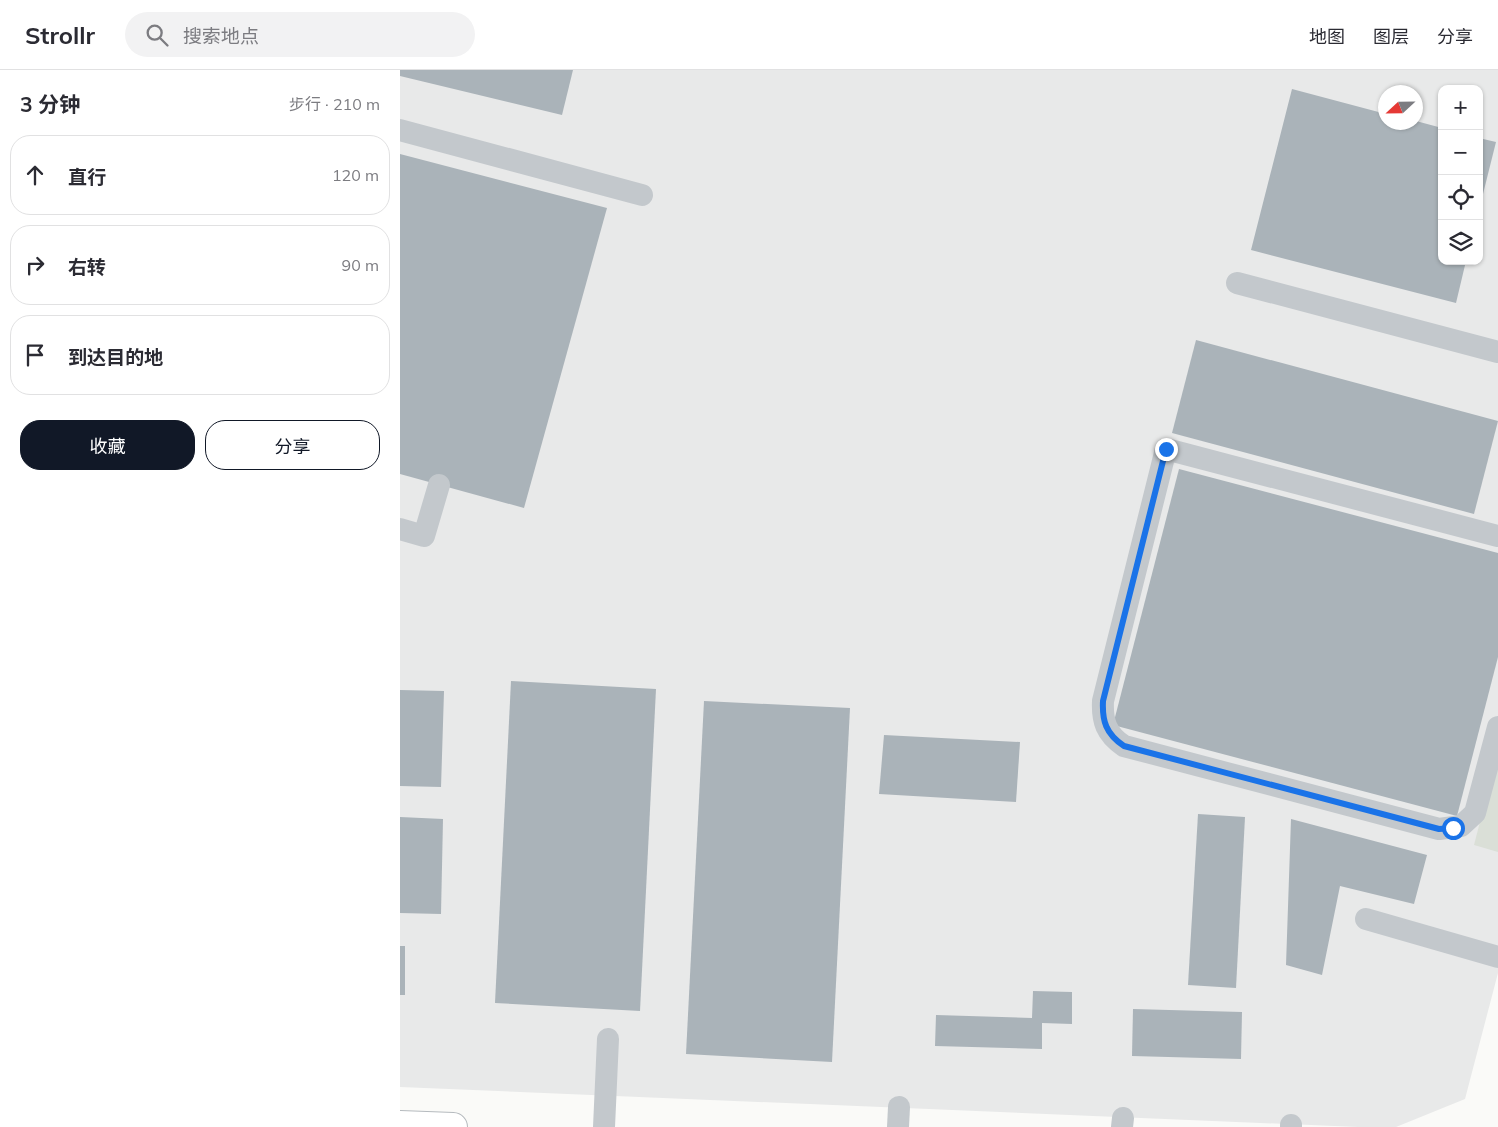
<!DOCTYPE html>
<html lang="zh">
<meta charset="utf-8">
<style>
:root{--surface:#fff;--page:#f2f2f3;--text:#2b2b33;--muted:#7c7c81;--line:#e1e1e2;--accent:#111827}
body{margin:0;font-family:Mulish,"Noto Sans SC",sans-serif;background:var(--page);color:var(--text)}
.controls{position:absolute;right:15px;top:15px;display:grid;overflow:hidden;border-radius:10px;box-shadow:0 1px 4px #0004}
.controls button{width:45px;height:45px;display:grid;place-items:center;padding:0;border:0;border-bottom:1px solid var(--line);background:var(--surface);color:var(--text);font:25px sans-serif}
.compass{position:absolute;left:978px;top:15px;width:45px;height:45px;border-radius:50%;background:var(--surface);box-shadow:0 1px 4px #0004;rotate:248deg}
.stop{position:absolute;width:15px;height:15px;margin:-11px;border:4px solid #1a73e8;border-radius:50%;background:#fff}
.stop.end{background:#1a73e8;border-color:#fff;box-shadow:0 1px 5px #0008}
.list{margin:0;padding:0;list-style:none}
h2{display:flex;justify-content:space-between;align-items:center;height:65px;margin:0;padding:0 20px;font-size:21px}
h2 small{font-size:16px;font-weight:400;color:var(--muted)}
.list li{display:grid;grid-template-columns:32px 1fr auto;gap:15px;align-items:center;box-sizing:border-box;height:80px;margin:0 10px 10px;padding:0 10px;border:1px solid var(--line);border-radius:20px}
.list b{display:block;font-size:19px;white-space:nowrap}
.list em{font-size:16px;font-style:normal;color:var(--muted)}
.actions{display:flex;gap:10px;padding:15px 20px}
.actions a{flex:1;padding:11px 0;border:1px solid var(--accent);border-radius:20px;text-align:center;font-size:18px;color:var(--accent)}
.actions .main{background:var(--accent);color:#fff}
.icon{flex:none;width:28px;height:28px;fill:none;stroke:currentColor;stroke-width:2;stroke-linecap:round;stroke-linejoin:round}
.map{position:relative;flex:none;width:1098px;height:1057px;overflow:hidden}
header{display:flex;align-items:center;gap:30px;box-sizing:border-box;height:70px;padding:0 25px;background:var(--surface);border-bottom:1px solid var(--line)}
header strong{font-size:24px}
nav{display:flex;gap:28px;margin-inline-start:auto;font-size:18px}
.search{width:350px;height:45px;background:var(--page);display:flex;align-items:center;gap:12px;box-sizing:border-box;padding:0 18px;border-radius:28px;color:var(--muted);font-size:19px}
main{display:flex}
aside{flex:1;background:var(--surface)}
.map>svg:first-child{display:block}
</style>
<header>
<strong>Strollr</strong>
<div class="search"><svg class="icon" aria-label="search" viewBox="0 0 24 24"><circle cx="10" cy="10" r="6"/><path d="M15 15l6 6"/></svg>搜索地点</div>
<nav><a>地图</a><a>图层</a><a>分享</a></nav>
</header>
<main>
<aside>
<h2>3 分钟<small>步行 · 210 m</small></h2>
<ul class="list">
<li><svg class="icon" aria-label="ahead" viewBox="0 0 24 24"><path d="M12 20V5M6 11l6-6 6 6"/></svg><div><b>直行</b></div><em>120 m</em></li>
<li><svg class="icon" aria-label="right" viewBox="0 0 24 24"><path d="M7 20v-9h11M14 6l5 5-5 5"/></svg><div><b>右转</b></div><em>90 m</em></li>
<li><svg class="icon" aria-label="arrive" viewBox="0 0 24 24"><path d="M6 21V4h12l-3 4 3 4H6"/></svg><div><b>到达目的地</b></div></li>
</ul>
<div class="actions"><a class="main">收藏</a><a>分享</a></div>
</aside>
<div class="map">
<svg width="1098" height="1057" viewBox="0 0 1098 1057">
<rect width="100%" height="100%" fill="#fafaf8"/>
<!-- built -->
<path fill="#e8e9e9" fill-rule="evenodd" d="M0 0H1098V903L1065 1029 996 1057H958L0 1017ZM1042 19H1079V191H1042ZM986 22H1016V52H986Z"/>
<!-- green -->
<path fill="#dadfd7" d="M1098 682V782L1074 775Z"/>
<!-- building -->
<g fill="#aab3b9">
<path d="M0 0H173L162 45 0 6Z"/>
<path d="M892 19 986 44V52L1016 51 1042 58V191H1066L1056 233 851 180Z"/>
<path d="M1079 68 1096 72 1080 136H1079Z"/>
<path d="M0 84 207 138 124 438 0 404Z"/>
<path d="M796 270 1098 351 1074 444 772 363Z"/>
<path d="M779 399 1098 483V587L1057 746 713 655Z"/>
<path d="M111 611 256 619 240 941 95 933Z"/>
<path d="M0 620 44 621 41 717 0 716Z"/>
<path d="M304 631 450 638 432 992 286 984Z"/>
<path d="M484 665 620 672 616 732 479 724Z"/>
<path d="M798 744 845 747 836 918 788 915Z"/>
<path d="M0 747 43 749 41 844 0 843Z"/>
<path d="M891 749 1027 785 1014 834 940 816 922 905 886 895Z"/>
<rect x="0" y="876" width="5" height="49"/>
<path d="M633 921 672 922V954L642 953V979L535 976 536 945 632 948Z"/>
<path d="M733 939 842 942 841 989 732 986Z"/>
</g>
<g fill="none" stroke-linecap="round" stroke-linejoin="round">
<!-- major casing -->
<g stroke="#b5babe" stroke-width="30">
<path id="major" d="M0 1055 53 1057"/>
</g>
<!-- minor -->
<g stroke="#c3c8cc" stroke-width="22">
<path d="M0 60 242 125"/>
<path d="M837 213 1098 282"/>
<path d="M0 459 24 466 39 415"/>
<path d="M1098 466 766 379 703 631C702 651 706 664 724 676L1039 759 1061 756 1075 743 1098 657"/>
<path d="M966 849 1098 887"/>
<path d="M891 1055V1057"/>
<path d="M204 1057 208 969"/>
<path d="M498 1057 499 1037"/>
<path d="M722 1057 723 1048"/>
</g>
<!-- major -->
<use href="#major" stroke="#fff" stroke-width="28"/>
</g>
<g fill="none" stroke-linecap="round" stroke-linejoin="round">
<!-- route -->
<path stroke="#1a73e8" stroke-width="6" d="M766 379 703 631C702 651 706 664 724 676L1039 759 1053 758"/>
</g>
</svg>
<div class="controls">
<button>+</button>
<button>−</button>
<button><svg class="icon" aria-label="locate" viewBox="0 0 24 24"><circle cx="12" cy="12" r="6"/><path d="M12 2v4M12 18v4M2 12h4M18 12h4"/></svg></button>
<button><svg class="icon" aria-label="layers" viewBox="0 0 24 24"><path d="M12 4l9 5-9 5-9-5zM3 14l9 5 9-5"/></svg></button>
</div>
<svg class="compass" viewBox="-18 -18 36 36"><path d="M0-13l5 13h-10z" fill="#e53935"/><path d="M0 13l5-13h-10z" fill="#7c7c81"/></svg>
<div class="stop" style="left:1053px;top:758px"></div>
<div class="stop end" style="left:766px;top:379px"></div>
</div>
</main>
